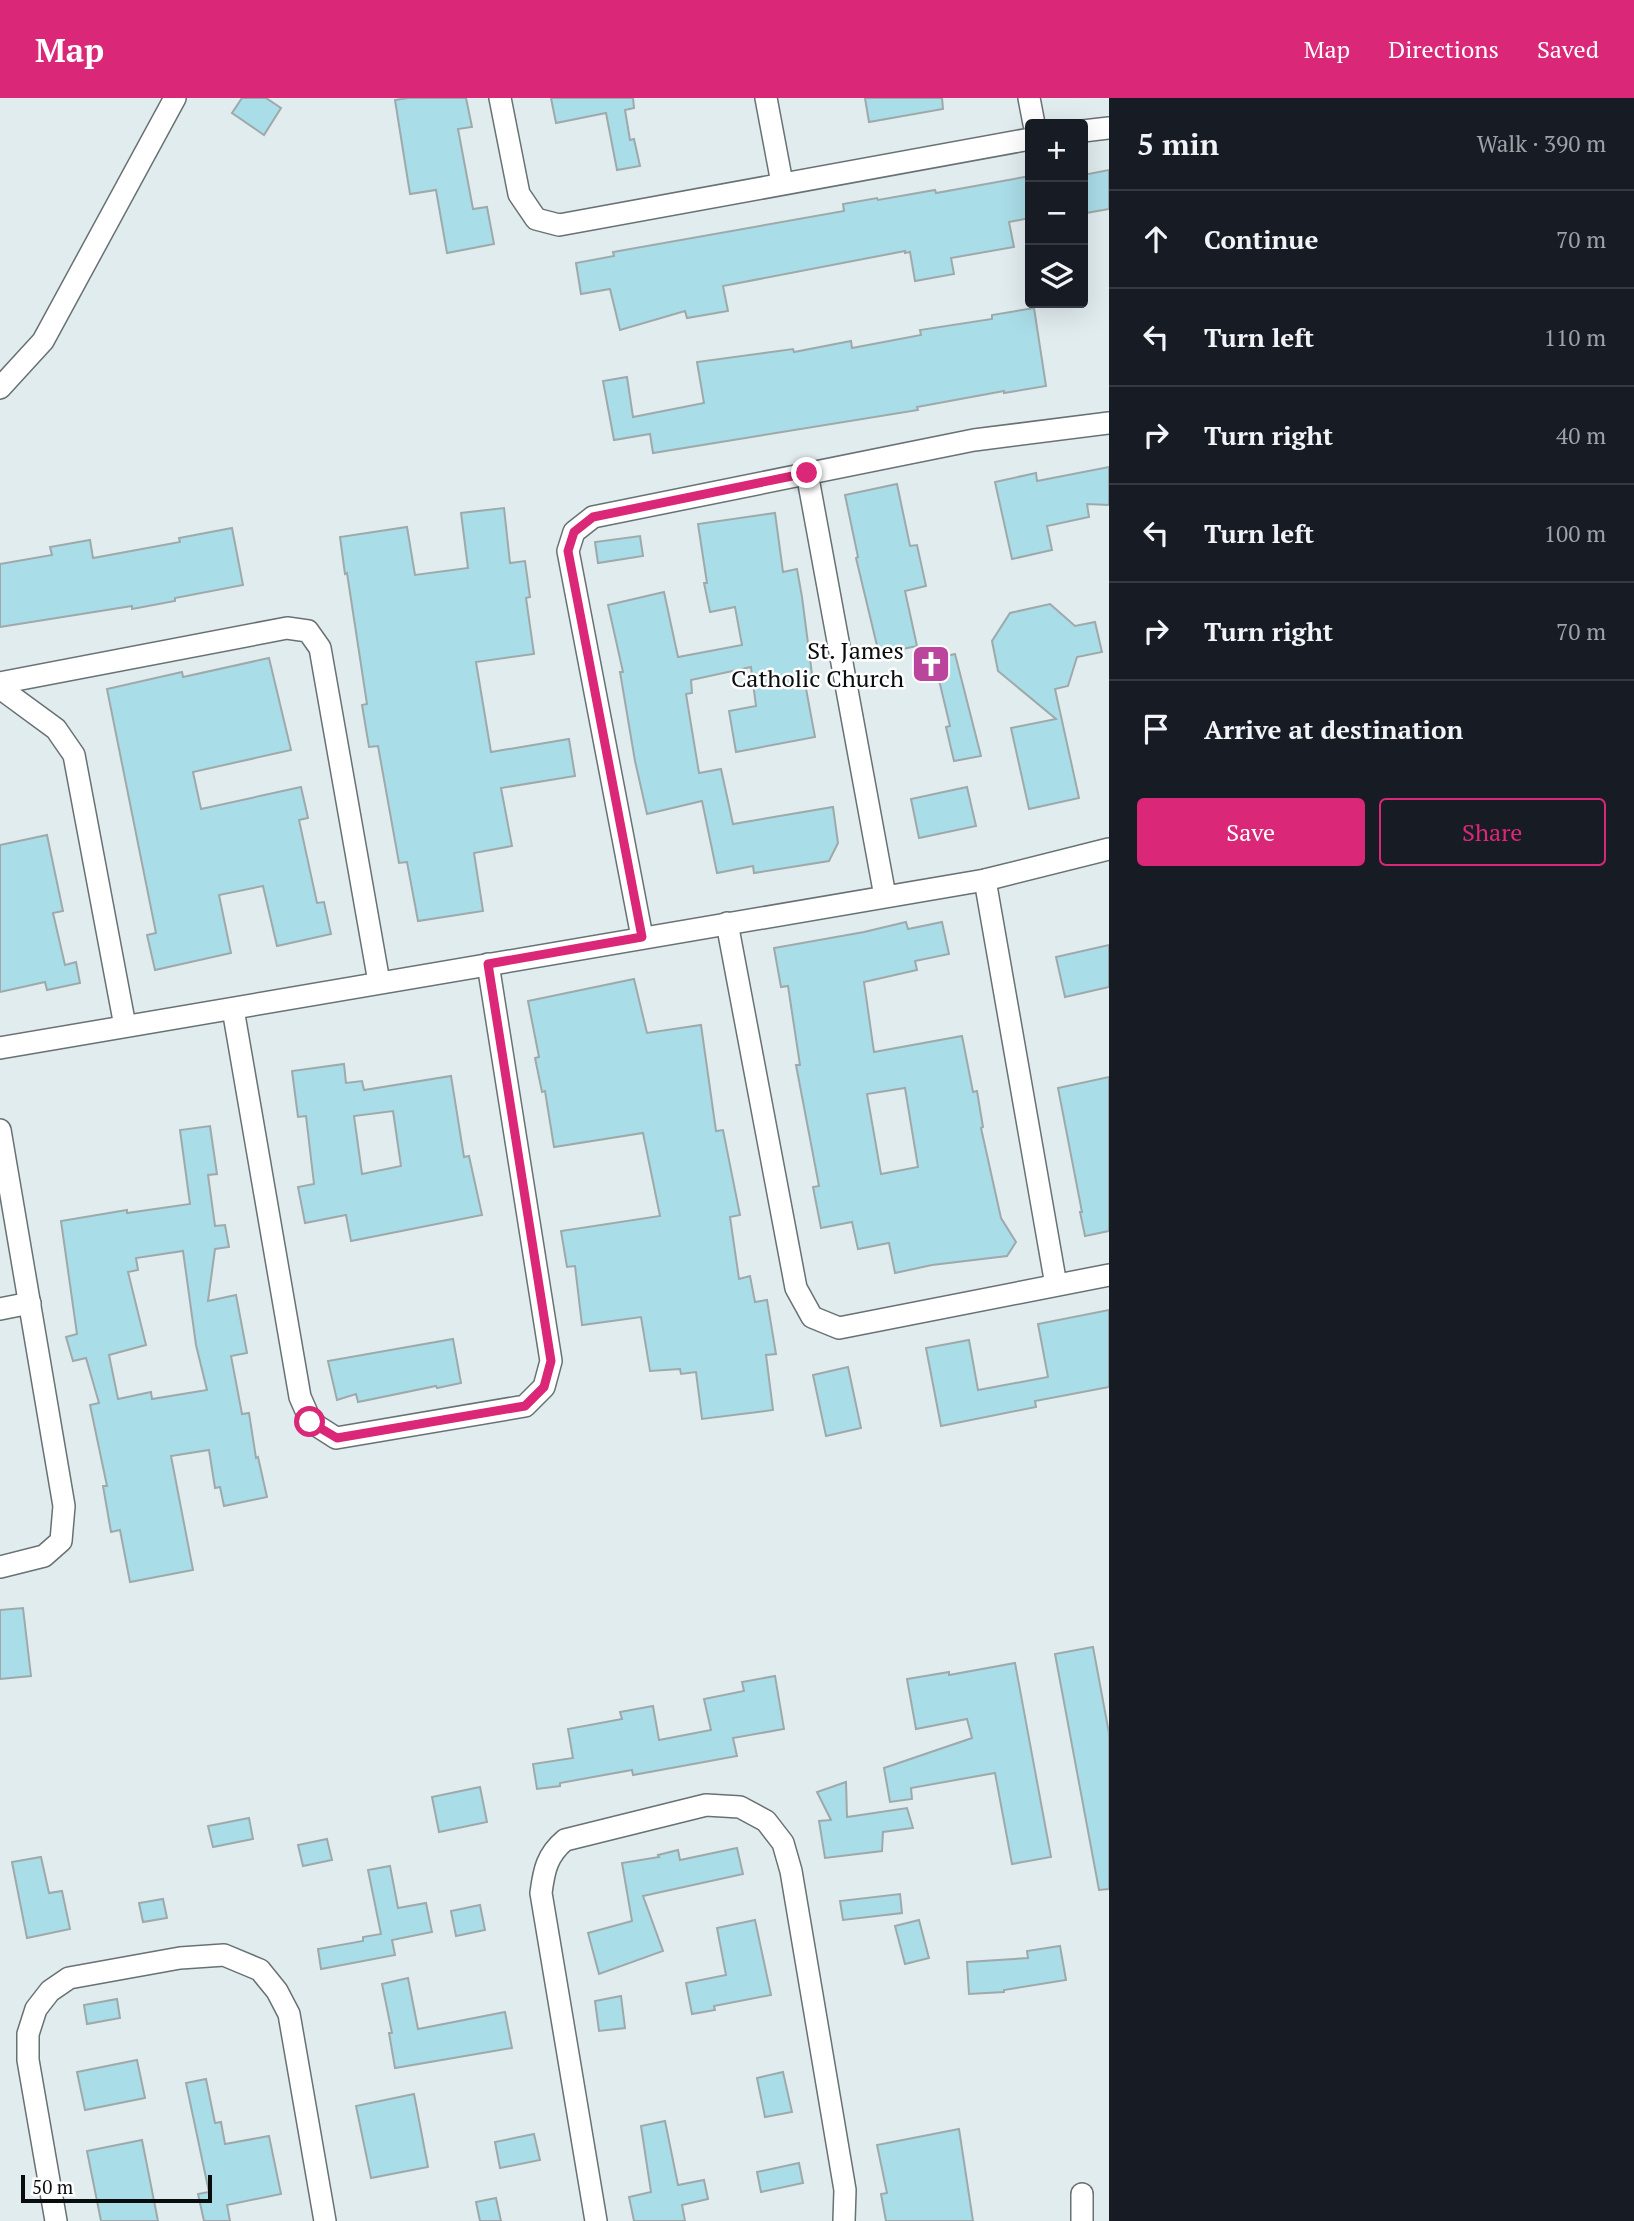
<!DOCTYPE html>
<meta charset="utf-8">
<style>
:root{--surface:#171b24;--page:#20242c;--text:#f1f3f6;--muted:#9ea1a6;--line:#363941;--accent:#db2777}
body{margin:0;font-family:"PT Serif",serif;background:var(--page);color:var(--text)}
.controls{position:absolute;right:21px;top:21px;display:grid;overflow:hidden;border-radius:7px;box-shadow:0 7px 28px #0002}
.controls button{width:63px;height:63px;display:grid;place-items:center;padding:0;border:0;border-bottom:2px solid var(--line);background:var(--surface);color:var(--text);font:35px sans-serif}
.scale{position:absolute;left:21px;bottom:18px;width:191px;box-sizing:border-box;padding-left:7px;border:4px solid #0a0d0e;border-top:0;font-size:19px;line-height:24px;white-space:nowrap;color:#0a0d0e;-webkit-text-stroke:5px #fff;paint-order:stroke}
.stop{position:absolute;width:21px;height:21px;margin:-16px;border:5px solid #db2777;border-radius:50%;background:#fff}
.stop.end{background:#db2777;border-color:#fff;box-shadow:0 2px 7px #0008}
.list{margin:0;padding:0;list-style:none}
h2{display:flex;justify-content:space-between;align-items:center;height:91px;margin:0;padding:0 28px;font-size:30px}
h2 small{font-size:23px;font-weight:400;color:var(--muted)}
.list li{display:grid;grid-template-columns:46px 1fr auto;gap:21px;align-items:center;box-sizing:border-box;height:98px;padding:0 28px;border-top:2px solid var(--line)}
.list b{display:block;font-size:26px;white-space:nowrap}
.list em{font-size:23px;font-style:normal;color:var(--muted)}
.actions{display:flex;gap:14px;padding:21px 28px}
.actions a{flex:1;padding:16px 0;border:2px solid var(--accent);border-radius:7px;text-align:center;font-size:24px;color:var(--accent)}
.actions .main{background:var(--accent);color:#fff}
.icon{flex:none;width:38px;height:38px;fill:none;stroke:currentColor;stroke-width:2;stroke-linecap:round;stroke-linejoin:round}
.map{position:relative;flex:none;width:1109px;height:2123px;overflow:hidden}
header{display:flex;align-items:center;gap:42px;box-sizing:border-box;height:98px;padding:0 35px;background:var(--accent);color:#fff}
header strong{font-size:33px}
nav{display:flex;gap:38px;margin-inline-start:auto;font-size:24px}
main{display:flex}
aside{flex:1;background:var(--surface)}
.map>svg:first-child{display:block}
</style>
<header>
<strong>Map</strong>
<nav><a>Map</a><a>Directions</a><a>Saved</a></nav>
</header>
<main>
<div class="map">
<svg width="1109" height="2123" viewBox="0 0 1109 2123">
<rect width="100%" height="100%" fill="#e1ecef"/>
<!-- building -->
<g fill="#a9dde7" stroke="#9fa9ab" stroke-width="2" fill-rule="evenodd">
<path d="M242 0H266L281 10 264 37 232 15Z"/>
<path d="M408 0H466L472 29 458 31 473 111 487 109 494 146 447 155 436 92 410 96 395 2Z"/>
<path d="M551 0H633L634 10 625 12 630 42 634 41 640 68 617 72 606 15 556 25Z"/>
<path d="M865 0H942L943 11 869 24Z"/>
<path d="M1109 72V111L1086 115 1083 77Z"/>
<path d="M1030 78V120L1009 124 1014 149 951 160 954 176 915 183 910 154 905 155V153L723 188 728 213 687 220 685 213 620 232 610 191 581 196 576 165 614 158 613 154 844 113 843 106 877 100 878 102 935 92 936 95Z"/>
<path d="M1034 210 1046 288 1004 295V293L917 309 918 312 653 355 650 336 614 342 603 283 627 279 633 319 704 305 697 264 793 251 794 254 851 243 852 250 921 237 920 232 992 221V217Z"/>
<path d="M1109 369V407L1087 406 1089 419 1047 428 1052 452 1012 461 995 384 1036 375 1037 383Z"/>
<path d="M897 386 910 448 917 447 926 488 905 493 917 548 879 556 856 460 858 459 845 397Z"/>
<path d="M504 410 510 465 525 463 530 499 526 500 534 556 476 564 491 654 569 641 575 678 501 690 512 748 474 755 483 813 418 823 407 764 399 765 378 648 369 649 362 607 367 606 347 475 345 476 340 439 407 429 415 477 468 470 461 415Z"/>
<path d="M775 415 783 474 797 471 802 499 813 584 805 585 815 639 736 654 729 613 756 608 751 569 691 582 692 595 686 596 699 675 721 671 733 726 833 709 838 745 829 763 754 775 753 768 717 775 702 703 647 716 635 663 620 574H623L608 507 664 494 678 559 742 547 735 509 710 514 704 485H707L698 426Z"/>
<path d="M232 430 243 487 175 500V503L132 511V508L0 529V466L52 457 50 449 90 442 93 460 180 444 179 440Z"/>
<path d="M640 438 643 458 598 465 595 444Z"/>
<path d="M1050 506 1075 528 1095 524 1102 554 1077 559 1068 588 1055 591 1079 700 1029 711 1011 630 1056 621 998 573 992 543 1010 515Z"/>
<path d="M955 556 981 658 954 663 946 629 950 628 934 561Z"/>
<path d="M269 560 291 652 193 674 201 711 301 689 308 720 299 722 317 805 324 804 331 836 277 848 263 788 219 797 231 855 155 872 147 837 156 835 107 591 182 574 183 579Z"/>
<path d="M967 689 976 728 919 740 911 701Z"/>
<path d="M47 737 63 813 53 815 65 867 76 864 80 885 47 892 45 884 0 894V747Z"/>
<path d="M906 824 908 831 942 824 949 856 915 863 917 872 864 884 874 954 962 938 973 994 977 993 983 1029 981 1030 1001 1120 1016 1144 1007 1158 932 1167 895 1175 889 1145 858 1151 852 1124 821 1130 813 1089 819 1088 796 967H800L788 888 781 889 774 850 864 834ZM905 990 918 1069 881 1076 867 996Z"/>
<path d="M1109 847V889L1065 899 1056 859Z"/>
<path d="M634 881 647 935 701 927 716 1033 723 1032 740 1117 730 1119 739 1181 750 1178 755 1204 767 1202 776 1256 766 1257 773 1312 702 1321 696 1274 681 1276 680 1271 650 1273 641 1219 582 1227 575 1168 567 1169 561 1133 660 1118 643 1035 554 1049 545 993 542 994 535 960 539 959 528 903Z"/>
<path d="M344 966 346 985 362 983 364 992 451 978 464 1059 469 1058 482 1117 351 1143 346 1117 305 1125 298 1089 314 1086 306 1018 298 1019 292 973ZM393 1013 401 1068 362 1076 354 1018Z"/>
<path d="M1109 979V1133L1085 1138 1080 1114H1082L1058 990Z"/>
<path d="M210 1028 217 1076 208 1077 215 1128 225 1127 229 1149 215 1151 208 1203 236 1197 247 1255 231 1258 242 1316 249 1315 256 1360 258 1359 267 1399 224 1408 220 1389 215 1390 209 1352 171 1358 193 1472 130 1484 120 1432 111 1434 103 1388H107L90 1307 99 1305 86 1260 73 1263 66 1239 77 1236 61 1123 127 1112V1115L190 1106 180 1032ZM183 1153 196 1247 207 1292 152 1301 151 1294 118 1301 109 1257 146 1247 128 1174 138 1172 136 1160Z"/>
<path d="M1109 1212V1289L1035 1303 1036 1309 941 1328 926 1250 969 1242 978 1292 1048 1279 1038 1226Z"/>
<path d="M453 1241 461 1285 437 1290 436 1288 358 1304 356 1296 337 1302 328 1263Z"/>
<path d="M848 1269 861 1330 826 1338 813 1277Z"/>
<path d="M23 1510 31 1578 0 1581V1512Z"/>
<path d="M1093 1549 1109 1635V1791L1099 1792 1055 1556Z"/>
<path d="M1015 1565 1051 1759 1012 1766 995 1675 911 1690 912 1701 890 1704 884 1670 972 1640 967 1621 916 1631 907 1581 949 1574V1577Z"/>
<path d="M775 1578 784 1631 733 1640 737 1658 633 1677 632 1672 560 1685V1688L537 1691 533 1666 573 1660 568 1631 622 1621 620 1614 653 1608 659 1642 711 1632 704 1601 744 1593 742 1584Z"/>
<path d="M846 1684 847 1719 907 1710 913 1730 883 1734 882 1753 825 1760 819 1723 831 1722 817 1694Z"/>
<path d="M480 1689 487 1724 439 1734 432 1699Z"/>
<path d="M249 1720 253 1741 213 1749 208 1728Z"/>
<path d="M327 1741 332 1762 303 1768 298 1747Z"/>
<path d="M737 1750 743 1776 643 1798 663 1853 599 1876 588 1835 632 1823 622 1765 659 1759 658 1757 678 1752 680 1762Z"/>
<path d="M41 1759 49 1795 62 1793 70 1831 27 1840 12 1764Z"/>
<path d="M390 1768 398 1810 426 1805 432 1834 392 1842 395 1857 321 1871 318 1851 363 1843V1839L381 1836 368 1772Z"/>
<path d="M900 1796 902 1815 843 1822 840 1803Z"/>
<path d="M163 1801 167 1820 143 1824 139 1805Z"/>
<path d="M480 1807 485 1832 456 1838 451 1813Z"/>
<path d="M755 1822 771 1897 714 1908 715 1912 692 1916 686 1885 726 1877 717 1830Z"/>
<path d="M919 1822 929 1860 905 1866 895 1828Z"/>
<path d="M1060 1848 1066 1882 1004 1892V1894L969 1896 967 1864 1028 1860 1027 1853Z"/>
<path d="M408 1880 418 1931 505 1914 512 1950 395 1970 389 1935H392L382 1886Z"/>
<path d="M621 1898 625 1930 599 1933 595 1903Z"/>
<path d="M117 1901 120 1920 87 1926 84 1907Z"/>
<path d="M137 1962 145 2000 85 2012 77 1974Z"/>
<path d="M783 1974 792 2014 765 2019 757 1980Z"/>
<path d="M206 1981 215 2025 221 2024 225 2046 269 2038 281 2096 227 2107 230 2123H204L198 2096 209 2094 186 1985Z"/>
<path d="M414 1996 428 2069 371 2080 356 2008Z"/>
<path d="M665 2023 678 2087 704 2082 708 2101 682 2107 685 2123H634L629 2099 651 2094 641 2028Z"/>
<path d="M959 2031 973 2123H886L881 2096 887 2095 877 2047Z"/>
<path d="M534 2036 540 2062 500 2070 495 2044Z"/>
<path d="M142 2042 158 2123H101L87 2053Z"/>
<path d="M799 2065 803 2085 761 2094 757 2074Z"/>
<path d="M496 2100 501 2123H480L476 2104Z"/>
</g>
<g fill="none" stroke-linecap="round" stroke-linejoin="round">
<!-- minor casing -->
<g stroke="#687173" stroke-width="24">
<g id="minor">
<path d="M500 0 519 96 536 121 559 127 1030 41"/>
<path d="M766 0 782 85"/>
<path d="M1029 0 1034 26"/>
<path d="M1083 33 1109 30"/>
<path d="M0 290 43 243 175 0"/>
<path d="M807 375 885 798"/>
<path d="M0 585 287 530 308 533 320 550 379 884"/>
<path d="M0 590 56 631 74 657 125 928"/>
<path d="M985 782 1056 1187"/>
<path d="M727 825 796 1190 812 1219 839 1230 1109 1177"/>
<path d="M642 839 568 453 574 434 593 419 974 342 1109 325"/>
<path d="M233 911 300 1299 311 1324 336 1340 525 1308 544 1289 551 1263 488 866"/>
<path d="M0 950 985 782 1109 751"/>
<path d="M0 1032 64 1408 61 1443 44 1458 0 1469"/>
<path d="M0 1211 30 1205"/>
<path d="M56 2123 28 1962V1936L36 1911 50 1893 69 1880 180 1860 224 1857 260 1872 277 1893 289 1916 325 2123"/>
<path d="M596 2123 541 1795C544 1772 547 1757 565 1742L706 1707 740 1709 766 1723 783 1745 791 1773 845 2092 844 2123"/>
<path d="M1082 2123V2096"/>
</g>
</g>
<!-- minor -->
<use href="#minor" stroke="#fff" stroke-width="21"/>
</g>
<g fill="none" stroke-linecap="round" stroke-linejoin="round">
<!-- route -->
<path stroke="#db2777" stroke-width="9" d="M310 1324 337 1340 525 1308 544 1289 551 1263 488 866 642 839 568 453 574 434 593 419 807 375"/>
</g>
<!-- icons -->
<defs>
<g id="church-square" transform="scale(2.0125)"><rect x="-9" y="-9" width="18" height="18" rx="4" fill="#bb459c" stroke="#fff"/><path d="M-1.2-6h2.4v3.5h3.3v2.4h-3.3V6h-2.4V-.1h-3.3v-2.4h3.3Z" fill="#fff"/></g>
</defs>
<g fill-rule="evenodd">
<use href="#church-square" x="931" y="566"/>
</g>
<g text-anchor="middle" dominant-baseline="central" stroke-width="5" stroke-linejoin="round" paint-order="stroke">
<!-- poi labels -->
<g font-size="24" fill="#0a0d0e" stroke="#fff" text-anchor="end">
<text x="904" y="552">St. James<tspan x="904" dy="28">Catholic Church</tspan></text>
</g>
</g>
</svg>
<div class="controls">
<button>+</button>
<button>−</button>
<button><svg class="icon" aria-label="layers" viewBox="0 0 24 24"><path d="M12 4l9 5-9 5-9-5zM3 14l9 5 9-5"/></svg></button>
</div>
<div class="scale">50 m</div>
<div class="stop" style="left:310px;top:1324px"></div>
<div class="stop end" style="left:807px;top:375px"></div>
</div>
<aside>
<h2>5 min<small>Walk · 390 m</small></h2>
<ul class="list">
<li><svg class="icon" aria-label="ahead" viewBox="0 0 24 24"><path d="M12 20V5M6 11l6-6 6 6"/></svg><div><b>Continue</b></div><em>70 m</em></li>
<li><svg class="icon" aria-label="left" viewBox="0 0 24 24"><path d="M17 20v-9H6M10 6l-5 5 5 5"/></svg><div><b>Turn left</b></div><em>110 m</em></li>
<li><svg class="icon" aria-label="right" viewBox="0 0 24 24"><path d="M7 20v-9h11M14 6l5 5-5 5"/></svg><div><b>Turn right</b></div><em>40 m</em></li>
<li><svg class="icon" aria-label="left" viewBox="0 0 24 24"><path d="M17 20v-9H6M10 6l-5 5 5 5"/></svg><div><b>Turn left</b></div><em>100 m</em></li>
<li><svg class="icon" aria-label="right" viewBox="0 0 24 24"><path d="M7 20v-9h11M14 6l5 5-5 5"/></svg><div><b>Turn right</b></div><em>70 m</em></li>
<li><svg class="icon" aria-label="arrive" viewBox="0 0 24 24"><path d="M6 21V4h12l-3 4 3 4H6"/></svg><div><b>Arrive at destination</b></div></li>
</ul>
<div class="actions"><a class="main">Save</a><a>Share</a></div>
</aside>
</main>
